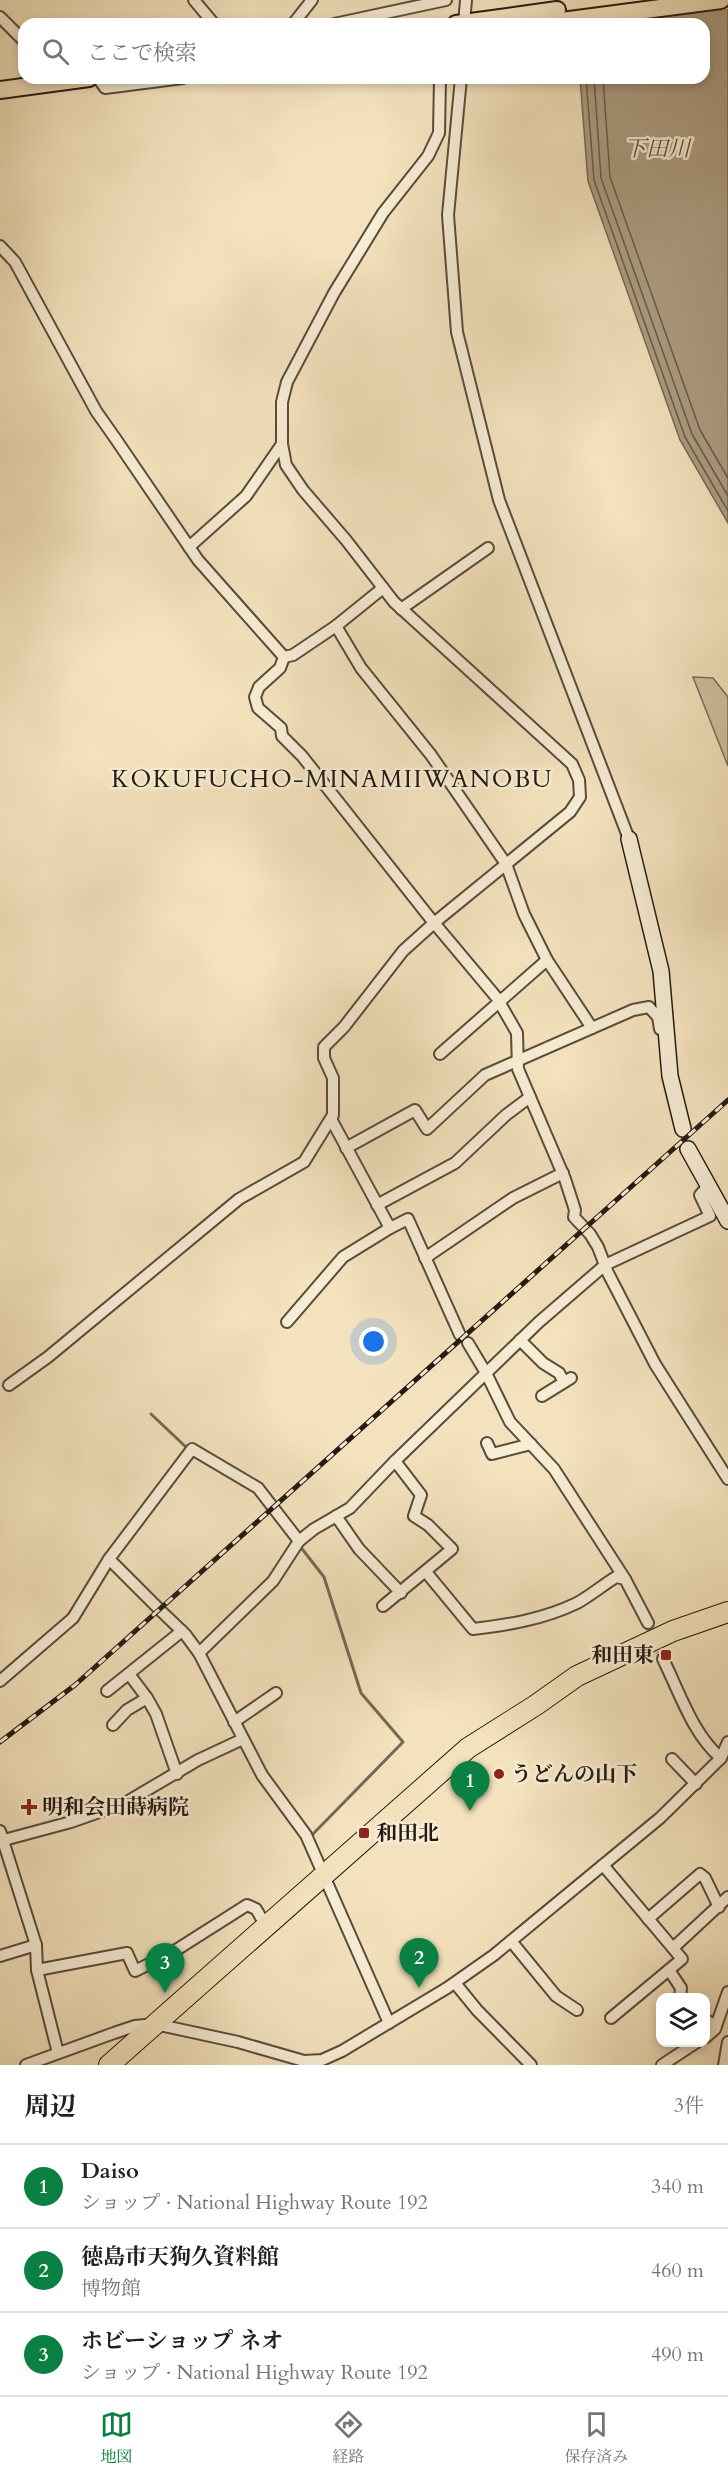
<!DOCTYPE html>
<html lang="ja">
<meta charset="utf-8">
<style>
:root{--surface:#fff;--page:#f6f6f6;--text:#202124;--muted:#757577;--line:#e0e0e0;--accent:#0b8043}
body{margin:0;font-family:Cardo,"Noto Serif JP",serif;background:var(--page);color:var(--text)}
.controls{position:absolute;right:18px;bottom:18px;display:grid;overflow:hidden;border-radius:12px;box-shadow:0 3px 9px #0003}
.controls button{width:54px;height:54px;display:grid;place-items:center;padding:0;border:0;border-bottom:2px solid var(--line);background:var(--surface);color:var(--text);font:30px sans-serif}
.you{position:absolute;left:374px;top:1342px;width:21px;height:21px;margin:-15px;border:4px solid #fff;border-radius:50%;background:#1a73e8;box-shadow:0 0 0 9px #1a73e833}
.badge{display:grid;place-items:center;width:39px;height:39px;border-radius:50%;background:var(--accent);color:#fff;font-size:20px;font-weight:700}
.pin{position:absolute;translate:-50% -50px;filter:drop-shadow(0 2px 3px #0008)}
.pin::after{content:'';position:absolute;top:32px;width:21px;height:18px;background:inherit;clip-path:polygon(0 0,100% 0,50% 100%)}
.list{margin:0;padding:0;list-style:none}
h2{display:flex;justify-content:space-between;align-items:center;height:78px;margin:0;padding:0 24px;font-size:26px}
h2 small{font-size:20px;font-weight:400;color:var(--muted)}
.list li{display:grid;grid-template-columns:39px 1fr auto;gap:18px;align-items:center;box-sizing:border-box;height:84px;padding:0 24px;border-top:2px solid var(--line)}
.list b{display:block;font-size:22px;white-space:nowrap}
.list p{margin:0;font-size:20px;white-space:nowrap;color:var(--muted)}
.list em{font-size:20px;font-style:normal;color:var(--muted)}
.icon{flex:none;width:33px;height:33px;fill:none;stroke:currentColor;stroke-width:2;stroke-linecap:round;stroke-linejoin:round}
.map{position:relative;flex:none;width:728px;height:2065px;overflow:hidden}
.search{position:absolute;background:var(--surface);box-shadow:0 3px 9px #0003;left:18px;right:18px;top:18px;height:66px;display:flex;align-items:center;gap:15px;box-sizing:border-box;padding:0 21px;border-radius:18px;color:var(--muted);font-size:22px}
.sheet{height:330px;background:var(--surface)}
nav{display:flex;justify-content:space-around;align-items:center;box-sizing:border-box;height:84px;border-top:2px solid var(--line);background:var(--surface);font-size:16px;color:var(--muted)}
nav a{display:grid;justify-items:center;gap:3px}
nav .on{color:var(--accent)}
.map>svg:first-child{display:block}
</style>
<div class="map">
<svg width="728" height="2065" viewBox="0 0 728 2065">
<rect width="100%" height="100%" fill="#f3e2bd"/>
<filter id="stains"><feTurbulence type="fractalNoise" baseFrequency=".00333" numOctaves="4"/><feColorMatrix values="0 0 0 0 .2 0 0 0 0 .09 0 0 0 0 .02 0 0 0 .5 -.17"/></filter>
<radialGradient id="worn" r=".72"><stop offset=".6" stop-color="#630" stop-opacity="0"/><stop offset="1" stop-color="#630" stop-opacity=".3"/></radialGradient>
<!-- green -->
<path fill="#d0c0a0" stroke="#7a6d58" stroke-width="1.5" d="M693 677 713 678 728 697V766Z"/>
<!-- water -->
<path fill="#ad9e83" stroke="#766955" stroke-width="1.5" d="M728 0V523L680 440 588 181 580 78H704V24H576Z"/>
<!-- pier -->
<path fill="#f3e2bd" d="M571 0H728V9L615 24H573Z"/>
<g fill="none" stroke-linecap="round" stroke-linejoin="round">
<!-- shore -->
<g stroke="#685c4a" stroke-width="1.5">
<path d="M586 78 594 180 685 437 728 511"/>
<path d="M594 78 601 178 692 434 728 496"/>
<path d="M603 78 610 177 700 430 728 478"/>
</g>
<!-- stream -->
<g stroke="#766955" stroke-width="3">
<path d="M151 1414 188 1449"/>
<path d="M299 1545 324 1577 361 1693 403 1742 312 1835"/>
</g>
<!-- street-tunnel -->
<path stroke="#caba9b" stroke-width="10" stroke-dasharray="10 5" stroke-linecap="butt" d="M648 1623 663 1659"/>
<!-- street casing -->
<g stroke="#584c3c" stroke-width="14">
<g id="street">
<path d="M194 0 214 24"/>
<path d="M0 17 24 41"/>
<path d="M293 24 312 0"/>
<path d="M334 24 446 0"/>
<path d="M464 24 466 0"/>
<path d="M98 78 105 88 183 78"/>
<path d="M461 78 448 215 457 332 499 500 629 839"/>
<path d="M0 246 15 262 96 411 115 438 198 560 284 657 280 668 259 687 255 697 258 708 281 728 282 736 302 756 430 918 497 998 517 1033 518 1069 565 1179 575 1210 574 1217 590 1234 598 1247 608 1273 655 1364 728 1479"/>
<path d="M189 547 246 496 282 444"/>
<path d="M401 609 488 548"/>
<path d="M336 626 383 588"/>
<path d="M284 657 293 655 336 626 361 668 431 755 506 864 524 914 547 960 592 1028"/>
<path d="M440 1054 547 960"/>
<path d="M331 1119 390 1228 408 1219 460 1335"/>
<path d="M346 1148 415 1110 427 1129 485 1075 633 1010 649 1007 658 1017 660 1029"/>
<path d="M377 1205 455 1163 506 1115 530 1097"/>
<path d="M425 1258 513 1198 563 1173"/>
<path d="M287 1322 343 1257 390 1228"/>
<path d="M520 1340 543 1363 559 1373 564 1382"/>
<path d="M468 1343 486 1373 510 1422 554 1469 625 1579"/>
<path d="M9 1385 48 1357 239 1199 304 1162 333 1115V1078L324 1058V1047L344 1027 403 951 434 923 570 812 580 797 579 780 572 764 394 602 346 540 303 490 286 465 282 444V402L287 382 334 293 383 213 428 156 439 133 440 78"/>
<path d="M542 1396 571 1378"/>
<path d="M487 1443 492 1454 531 1444"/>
<path d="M336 1516 359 1549 401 1593"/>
<path d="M109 1559 192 1449 258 1488 299 1541"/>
<path d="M426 1572 473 1629C508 1625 544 1619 577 1603 590 1596 603 1585 616 1577L625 1579 648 1623"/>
<path d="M383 1606 452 1549 428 1525 414 1516 421 1495 395 1461"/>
<path d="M162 1612 185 1634 199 1653 262 1775 306 1835 389 2023"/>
<path d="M199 1653 273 1581 299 1541 314 1529 350 1508 395 1461 539 1322 605 1265 710 1216 700 1195 708 1186"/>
<path d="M663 1659C679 1691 693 1735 721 1758"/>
<path d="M0 1681 73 1618 109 1559 158 1608"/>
<path d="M107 1691 182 1631"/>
<path d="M147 1698 156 1714 177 1774"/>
<path d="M234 1722 276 1693"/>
<path d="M113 1725 127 1710 147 1698 129 1674"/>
<path d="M672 1759 696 1784"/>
<path d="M0 1831 36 1945 37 1970 58 2053"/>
<path d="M4 1840 71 1822 125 1803 198 1760 243 1739"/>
<path d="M603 1865 682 1959 611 2018"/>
<path d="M648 1919 700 1874 705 1878 719 1907"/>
<path d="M511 1941 556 1996 577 2010"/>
<path d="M673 1948 728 1897"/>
<path d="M0 1956 36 1945"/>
<path d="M37 1970 127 1953 135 1971 173 1952 247 1905 256 1909 266 1926"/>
<path d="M669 1970 681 1988 680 1998"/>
<path d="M455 1983 477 2010 531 2065"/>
<path d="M706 2020 716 2026"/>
<path d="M706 2037 715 2029 728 1992"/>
<path d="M26 2065 114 2033 135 2026 155 2024 238 2042 304 2061 322 2060 342 2051 447 1988 494 1955 660 1818 721 1758 728 1742"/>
<path d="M662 2065 697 2042"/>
<path d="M724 2065 728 2042"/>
</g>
</g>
<!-- secondary casing -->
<g stroke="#241a11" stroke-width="18">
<g id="secondary">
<path d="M629 839 661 971 670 1076 683 1129"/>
<path d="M688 1149 728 1221"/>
</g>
</g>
<!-- primary casing -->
<g stroke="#241a11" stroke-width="20">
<g id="primary">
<path d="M456 24 557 10"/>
<path d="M539 24 721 0"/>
<path d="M0 90 89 78"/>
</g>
</g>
<!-- highway casing -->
<g stroke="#241a11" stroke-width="22">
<path id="highway" d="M109 2065 468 1748 536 1705 577 1676 673 1631 728 1612"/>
</g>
<!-- street -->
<use href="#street" stroke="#f7ecd4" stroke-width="10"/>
<!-- secondary -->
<use href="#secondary" stroke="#f7ecd4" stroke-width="15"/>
<!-- primary -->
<use href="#primary" stroke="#f3e2bd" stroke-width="16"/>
<!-- highway -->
<use href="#highway" stroke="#f3e2bd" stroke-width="20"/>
<!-- rail casing -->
<g stroke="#241a11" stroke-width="5">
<path id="rail" d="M0 1742 75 1685 728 1100"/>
</g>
<!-- rail -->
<use href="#rail" stroke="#f7ecd4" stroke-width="3" stroke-dasharray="9" stroke-linecap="butt"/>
</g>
<!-- markers -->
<g fill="#8f2418" stroke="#f7ecd4" stroke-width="2">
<rect x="660" y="1649" width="12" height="12" rx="3"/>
<circle cx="499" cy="1774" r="6"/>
<path d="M26 1798h6v6h6v6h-6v6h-6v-6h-6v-6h6z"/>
<rect x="358" y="1827" width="12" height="12" rx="3"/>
</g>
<g text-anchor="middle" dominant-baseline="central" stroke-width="5" stroke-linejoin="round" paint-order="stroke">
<!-- poi labels -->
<g font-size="21" font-weight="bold" fill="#241a11" stroke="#f7ecd4" text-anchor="start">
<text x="654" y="1655" text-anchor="end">和田東</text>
<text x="511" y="1774">うどんの山下</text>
<text x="42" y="1807">明和会田蒔病院</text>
<text x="376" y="1833">和田北</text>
</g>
<!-- water labels -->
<g font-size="22" font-style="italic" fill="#5b4f3f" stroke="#f7ecd4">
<text x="657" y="149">下田川</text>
</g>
<!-- quarter labels -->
<g font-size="24" letter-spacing="1.5" fill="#241a11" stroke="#f7ecd4">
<text x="332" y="779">KOKUFUCHO-MINAMIIWANOBU</text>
</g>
</g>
<rect width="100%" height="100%" filter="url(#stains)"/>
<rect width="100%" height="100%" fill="url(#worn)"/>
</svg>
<div class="controls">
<button><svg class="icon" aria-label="layers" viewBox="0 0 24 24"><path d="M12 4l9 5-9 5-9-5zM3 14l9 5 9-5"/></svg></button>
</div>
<div class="you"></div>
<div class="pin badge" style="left:470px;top:1811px">1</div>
<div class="pin badge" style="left:419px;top:1988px">2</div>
<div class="pin badge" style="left:165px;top:1993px">3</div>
<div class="search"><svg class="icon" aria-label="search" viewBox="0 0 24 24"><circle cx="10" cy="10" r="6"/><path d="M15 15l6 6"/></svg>ここで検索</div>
</div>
<section class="sheet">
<h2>周辺<small>3件</small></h2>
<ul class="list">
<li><span class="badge">1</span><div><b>Daiso</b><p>ショップ · National Highway Route 192</p></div><em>340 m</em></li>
<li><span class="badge">2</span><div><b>徳島市天狗久資料館</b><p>博物館</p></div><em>460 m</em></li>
<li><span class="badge">3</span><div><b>ホビーショップ ネオ</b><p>ショップ · National Highway Route 192</p></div><em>490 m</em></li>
</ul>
</section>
<nav>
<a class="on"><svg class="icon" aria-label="map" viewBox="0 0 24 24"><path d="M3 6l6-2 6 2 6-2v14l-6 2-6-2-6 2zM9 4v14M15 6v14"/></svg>地図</a>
<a><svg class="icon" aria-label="directions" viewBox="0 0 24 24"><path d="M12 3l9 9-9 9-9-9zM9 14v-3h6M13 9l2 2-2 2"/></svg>経路</a>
<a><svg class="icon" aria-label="saved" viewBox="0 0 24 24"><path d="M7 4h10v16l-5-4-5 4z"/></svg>保存済み</a>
</nav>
